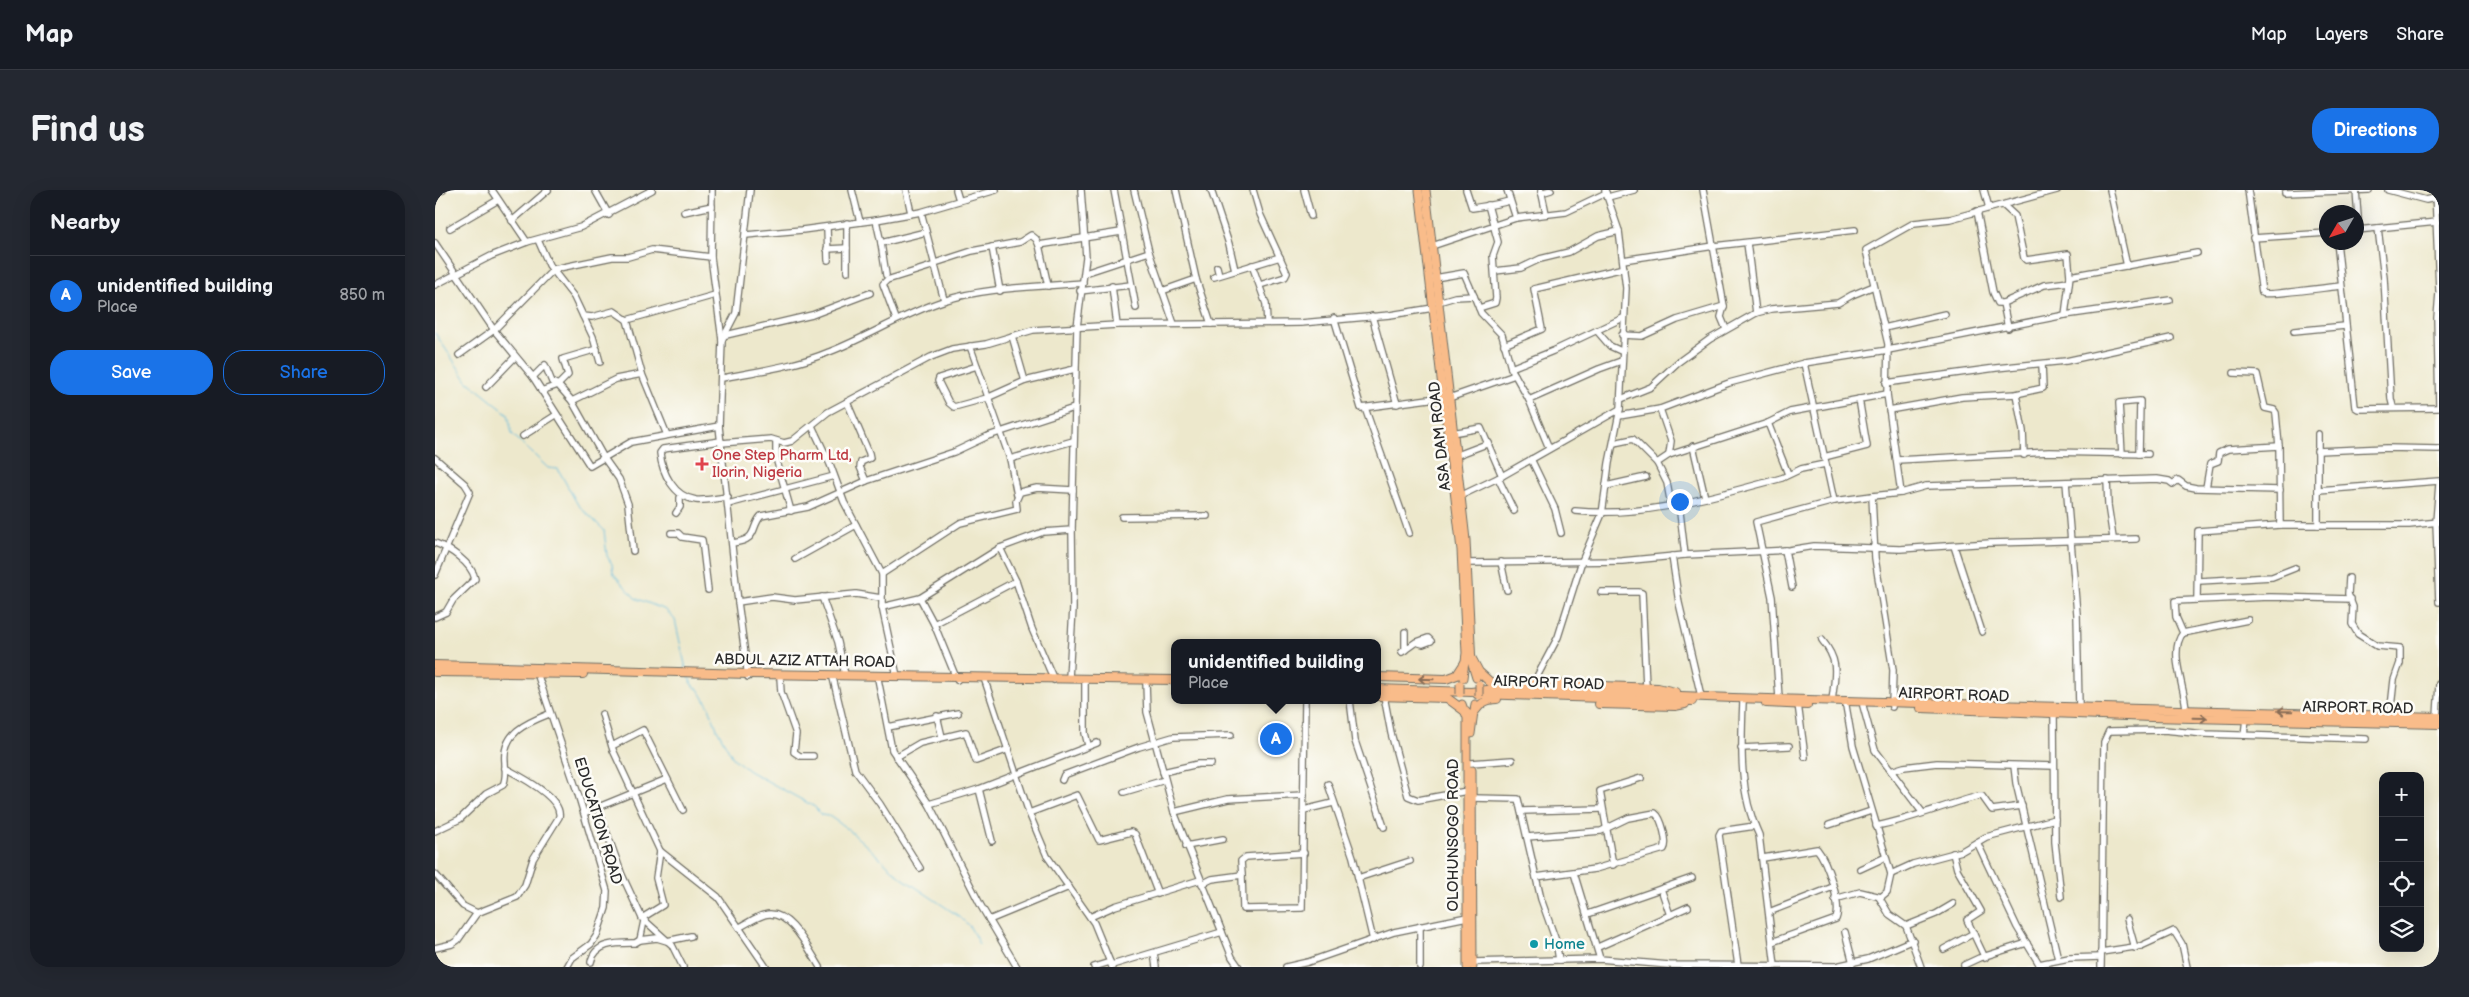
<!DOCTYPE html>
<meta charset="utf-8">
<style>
:root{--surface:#171b24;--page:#242831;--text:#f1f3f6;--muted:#9ea1a6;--line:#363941;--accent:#1a73e8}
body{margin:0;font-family:"Balsamiq Sans",sans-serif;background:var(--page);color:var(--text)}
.controls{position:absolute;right:15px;bottom:15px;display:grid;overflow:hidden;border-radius:10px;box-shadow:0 5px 20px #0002}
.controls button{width:45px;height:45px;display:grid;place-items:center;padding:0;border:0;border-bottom:1px solid var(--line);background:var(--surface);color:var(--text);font:25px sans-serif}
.compass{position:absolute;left:1884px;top:15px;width:45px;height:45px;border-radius:50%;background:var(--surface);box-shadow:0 5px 20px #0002;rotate:231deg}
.you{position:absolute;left:1244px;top:311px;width:18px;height:18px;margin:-12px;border:4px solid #fff;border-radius:50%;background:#1a73e8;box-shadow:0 0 0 8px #1a73e833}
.badge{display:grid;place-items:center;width:32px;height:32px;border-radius:50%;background:var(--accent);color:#fff;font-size:16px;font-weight:700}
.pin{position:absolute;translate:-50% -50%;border:2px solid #fff;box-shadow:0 1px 5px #0006}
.popup{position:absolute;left:736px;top:449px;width:210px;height:65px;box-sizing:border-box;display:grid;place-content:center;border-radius:10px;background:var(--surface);filter:drop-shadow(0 1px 4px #0005);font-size:16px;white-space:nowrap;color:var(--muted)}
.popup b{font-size:19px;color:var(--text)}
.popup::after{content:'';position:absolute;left:50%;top:100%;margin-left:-10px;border:10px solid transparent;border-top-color:var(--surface)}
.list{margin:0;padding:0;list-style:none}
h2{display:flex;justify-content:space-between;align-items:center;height:65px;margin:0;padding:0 20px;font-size:21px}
h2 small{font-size:16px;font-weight:400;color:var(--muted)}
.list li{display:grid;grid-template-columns:32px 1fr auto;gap:15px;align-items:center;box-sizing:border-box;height:80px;padding:0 20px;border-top:1px solid var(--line)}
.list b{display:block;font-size:19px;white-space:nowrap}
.list p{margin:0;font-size:16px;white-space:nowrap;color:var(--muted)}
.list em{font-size:16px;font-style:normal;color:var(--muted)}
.actions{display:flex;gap:10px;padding:15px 20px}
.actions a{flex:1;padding:11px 0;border:1px solid var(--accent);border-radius:20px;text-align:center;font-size:18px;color:var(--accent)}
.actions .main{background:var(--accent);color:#fff}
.icon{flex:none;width:28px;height:28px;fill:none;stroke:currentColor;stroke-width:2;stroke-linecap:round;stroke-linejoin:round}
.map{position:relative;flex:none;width:2004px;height:777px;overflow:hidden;border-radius:20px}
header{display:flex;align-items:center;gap:30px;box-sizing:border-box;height:70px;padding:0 25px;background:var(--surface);border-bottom:1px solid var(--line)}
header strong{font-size:24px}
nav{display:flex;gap:28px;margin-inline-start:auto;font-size:18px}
.intro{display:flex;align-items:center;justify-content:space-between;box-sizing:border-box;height:120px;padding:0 30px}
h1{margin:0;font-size:35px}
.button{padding:12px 22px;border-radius:20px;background:var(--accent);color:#fff;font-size:18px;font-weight:700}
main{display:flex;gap:30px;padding:0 30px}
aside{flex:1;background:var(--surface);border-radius:20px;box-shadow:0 5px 20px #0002}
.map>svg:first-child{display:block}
</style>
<header>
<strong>Map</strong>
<nav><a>Map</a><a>Layers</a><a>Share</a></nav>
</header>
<div class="intro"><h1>Find us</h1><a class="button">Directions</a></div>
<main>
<aside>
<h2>Nearby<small></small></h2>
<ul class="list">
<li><span class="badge">A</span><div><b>unidentified building</b><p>Place</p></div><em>850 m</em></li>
</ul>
<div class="actions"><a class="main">Save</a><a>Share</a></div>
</aside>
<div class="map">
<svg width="2004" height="777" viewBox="0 0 2004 777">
<rect width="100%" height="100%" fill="#fdfcf7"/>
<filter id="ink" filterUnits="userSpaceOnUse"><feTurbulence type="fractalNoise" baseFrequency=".02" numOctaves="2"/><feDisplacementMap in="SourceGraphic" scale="10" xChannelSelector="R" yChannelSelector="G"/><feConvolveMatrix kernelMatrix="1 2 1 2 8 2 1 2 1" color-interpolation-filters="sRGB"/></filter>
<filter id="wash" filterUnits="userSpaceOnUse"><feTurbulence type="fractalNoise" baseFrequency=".0096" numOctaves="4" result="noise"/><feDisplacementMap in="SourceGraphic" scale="20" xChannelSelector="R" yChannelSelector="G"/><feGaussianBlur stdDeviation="1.12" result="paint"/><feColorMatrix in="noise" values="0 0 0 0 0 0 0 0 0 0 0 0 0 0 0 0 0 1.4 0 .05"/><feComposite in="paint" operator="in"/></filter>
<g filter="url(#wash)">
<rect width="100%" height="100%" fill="#ede8cc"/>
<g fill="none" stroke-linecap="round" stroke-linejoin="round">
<!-- stream -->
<g stroke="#5fbadd" stroke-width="1">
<path d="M0 143 32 191 73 224 77 244 113 278 123 279 143 315 169 340 172 366 177 374 178 383 200 408 231 420 240 430 251 479"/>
<path d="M253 485 257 495 264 500 274 517 282 539 298 568 314 581 380 617 386 625 394 626 413 639 467 688 525 727 535 737 544 754"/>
</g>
</g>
</g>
<g filter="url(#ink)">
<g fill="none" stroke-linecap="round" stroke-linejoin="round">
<!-- minor casing -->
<g stroke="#6f6d63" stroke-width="8">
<g id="minor">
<path d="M57 0 92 52"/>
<path d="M160 0 174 25"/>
<path d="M277 0 276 67 287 150 284 236 303 412 313 487"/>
<path d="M417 0 425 32"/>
<path d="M471 0 476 23"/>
<path d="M521 0 524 10"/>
<path d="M679 0 701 118"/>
<path d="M699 0 714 62 739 134"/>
<path d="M741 0 761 89 776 134"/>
<path d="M776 0 794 54 800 80"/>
<path d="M818 0 825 24 852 83 850 87 825 95"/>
<path d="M869 0 876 26"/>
<path d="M1031 0 1037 18C1050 16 1061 15 1074 11"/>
<path d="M1072 0 1081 28"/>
<path d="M1106 0 1111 23"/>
<path d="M1268 0 1289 116 1286 127 1291 139"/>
<path d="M1549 0 1554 18"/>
<path d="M1675 0 1692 76"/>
<path d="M1813 0 1827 103C1831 106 1894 97 1906 96"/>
<path d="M1921 0 1924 40"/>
<path d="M1953 0 1991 10 2000 8"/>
<path d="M2000 0 2004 100"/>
<path d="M0 2 8 0"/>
<path d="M1106 3 1116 0"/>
<path d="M1850 3 1934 0"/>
<path d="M1173 7 1199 0"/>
<path d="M1568 15 1580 26 1589 68 1591 70 1633 64 1635 86"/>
<path d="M1542 21 1558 102 1563 113H1568"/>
<path d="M249 22 277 16"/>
<path d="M486 22 509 110"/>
<path d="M441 30 446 53 491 42"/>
<path d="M77 31 113 0"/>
<path d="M392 37 393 70"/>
<path d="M15 38 63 10"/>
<path d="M1943 38 1949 88 1956 209 1958 217"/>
<path d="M1922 40 2002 32"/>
<path d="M311 45 367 40 441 30 486 22 561 0"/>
<path d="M1818 48 1892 43"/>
<path d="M103 50 114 75 139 107 148 126 157 127 179 121 192 130 207 184 232 245"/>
<path d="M1902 52 1920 217 1923 219 2004 218"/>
<path d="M0 53 59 140 98 187 155 276 196 252 284 236"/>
<path d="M446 53 451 85"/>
<path d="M1312 53 1321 123"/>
<path d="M604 55 686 42"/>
<path d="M997 56 1081 28 1131 22 1171 3"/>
<path d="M557 57 565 101"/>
<path d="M392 59 412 58"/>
<path d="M1188 70 1279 56 1420 40"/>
<path d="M500 73 537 61 585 52 596 45 601 49 604 55 613 96"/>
<path d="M817 75 831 114 832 133"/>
<path d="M782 77 784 85"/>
<path d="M1060 81 1086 78 1105 69 1134 62 1163 46 1184 41"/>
<path d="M412 82V33"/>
<path d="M650 83 714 62"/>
<path d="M779 87 845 67"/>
<path d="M1000 88 1029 83 1039 106"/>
<path d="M0 95 56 66 92 52 146 37 217 0"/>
<path d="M677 96 682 135"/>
<path d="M645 101 696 95"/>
<path d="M727 101 761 89"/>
<path d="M2004 103 2002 128 2004 217"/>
<path d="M1003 112 1020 107 1039 106 1046 123 1067 145 1076 178 1094 210 1114 258"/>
<path d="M1044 118 1060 113 1061 108 1058 66 1063 52 1053 15"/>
<path d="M1630 125 1635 86 1762 63"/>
<path d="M148 126 158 147 165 172"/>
<path d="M937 126 962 214"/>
<path d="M899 128 926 218 1009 207"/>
<path d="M461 129 448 94 452 90 500 75"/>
<path d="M192 130 280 105"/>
<path d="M1449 138 1510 124"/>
<path d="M1573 138 1568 113 1609 95 1634 92"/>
<path d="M1162 141 1175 156 1186 161"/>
<path d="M1859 141 1910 136"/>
<path d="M291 145 377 125 435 103"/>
<path d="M1187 145 1207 146 1242 130 1289 116"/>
<path d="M577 146 590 191"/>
<path d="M287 150 301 123 315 0"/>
<path d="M1069 155 1107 139 1099 99 1189 78"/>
<path d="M535 156 575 269 582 305"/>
<path d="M24 165 59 140 119 79 177 67H193L217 60 276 67"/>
<path d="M1369 173 1399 311"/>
<path d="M542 176 504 188 503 191 514 213 519 217 552 208 590 191 640 179"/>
<path d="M1076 178 1118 161 1188 128"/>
<path d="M1799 183 1822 184 1830 218 1839 220 1841 223 1844 256 1845 335"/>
<path d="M98 187 110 175 117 192 123 195 137 211 169 268 184 289 193 314 198 361"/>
<path d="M287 188C323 181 361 176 394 162 433 147 468 124 508 111 548 97 605 97 648 93"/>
<path d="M1451 193 1561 178 1631 171 1736 148"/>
<path d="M51 197 80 167"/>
<path d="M106 201 123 195 133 185 128 169 162 159"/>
<path d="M1581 204 1588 241 1589 265"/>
<path d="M1014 208 1080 185"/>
<path d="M1186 209 1216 197 1242 173 1275 149 1321 123 1336 119 1403 113 1417 105 1439 96"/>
<path d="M1094 210 1164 179 1186 171"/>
<path d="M137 211 181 189 207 184"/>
<path d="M412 212 434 263 435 268 426 272 425 277 431 291"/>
<path d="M930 218 974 343"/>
<path d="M1225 219 1236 251 1234 265"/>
<path d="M1454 220 1527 207 1581 204 1608 198 1607 174"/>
<path d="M1184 226 1225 219 1294 193 1369 173 1453 160 1630 125 1735 110"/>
<path d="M1333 233 1353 284"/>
<path d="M377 236 395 274 409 312 447 384V417L462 486"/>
<path d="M1017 243 1046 238 1067 286"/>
<path d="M1883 244V335"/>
<path d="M88 246 121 225"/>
<path d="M286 251 228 259 225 263C227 283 239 307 261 310 271 311 282 308 293 307"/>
<path d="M341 251V268L356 321"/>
<path d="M286 253 336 249 349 253 357 251 393 222 496 167 517 159 551 154 598 140 682 135 866 133 955 125 998 118"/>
<path d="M1179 253 1198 249 1222 273"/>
<path d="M1258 256 1270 308"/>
<path d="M1882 261 1952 258 2004 259"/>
<path d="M1687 264 1684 213 1705 211 1704 264"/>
<path d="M1020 266 1054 253"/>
<path d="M1389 267 1432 256 1424 209"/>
<path d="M0 268 30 294 35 302 0 385"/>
<path d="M575 269 638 251"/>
<path d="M1096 269 1120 319 1126 343"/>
<path d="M1462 270 1614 262 1713 264"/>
<path d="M1063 288 1079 321"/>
<path d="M1672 290 1673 315 1678 348"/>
<path d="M1631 292 1642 424 1644 517"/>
<path d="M2004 294 2001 332 2004 412"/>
<path d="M1171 296 1211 287"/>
<path d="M1771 298 1775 274 1783 271 1784 263 1793 259 1844 256"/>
<path d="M1883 300 2004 291"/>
<path d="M1466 303 1452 204 1453 154 1431 60 1479 33 1515 29 1622 0"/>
<path d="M1025 306 1067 286 1185 219"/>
<path d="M293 314 399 286"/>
<path d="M1244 314 1250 365"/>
<path d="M1236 315 1232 293 1222 273 1234 265 1333 233 1355 222 1452 204"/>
<path d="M1140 321C1211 328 1279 306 1347 288L1366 279 1390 274"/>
<path d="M241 323 245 317V308"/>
<path d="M687 327 772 326"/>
<path d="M236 343H243L247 347 267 350 273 400"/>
<path d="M0 353C14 358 37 373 40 389L18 410 11 422 0 427"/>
<path d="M297 353C324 350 315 338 326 326L373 317 431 291 519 262 553 246 639 218"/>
<path d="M1519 356 1547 442"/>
<path d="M565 358 581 391 597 439 619 490"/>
<path d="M1350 360 1357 397"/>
<path d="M1237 366 1244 413 1266 506"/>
<path d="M360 369 421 335"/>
<path d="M1066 372 1072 400"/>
<path d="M1032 373 1187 371 1250 365 1354 360 1379 356 1465 359 1555 353 1701 349"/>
<path d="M447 384 525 333 582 319 581 311 585 302 602 298 638 300"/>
<path d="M1914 388 1913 404 1918 417 1917 434 1923 444 1942 456 1965 458V473L1959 490 1955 526"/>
<path d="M1764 391 1837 387 1860 378"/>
<path d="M1166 402H1204L1207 403 1211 497"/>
<path d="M387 407 403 452 410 485"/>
<path d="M485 408 499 434 522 490"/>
<path d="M1762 410 1835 407 1916 409"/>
<path d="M303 412 337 407 360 410 421 404 446 408"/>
<path d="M447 417 485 408 565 358 608 342 637 340"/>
<path d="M499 434 581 391"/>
<path d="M1748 443 1813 430"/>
<path d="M1387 450C1405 472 1400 484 1397 511"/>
<path d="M970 460V442"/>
<path d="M967 462 981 452H982L993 448 996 451 988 454 981 452"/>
<path d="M101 480 143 604 172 701 171 718 162 745 156 754 137 768 132 777"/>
<path d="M345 487 346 502 361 544 359 562 365 566H378"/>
<path d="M398 488 420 580 445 614 485 678"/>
<path d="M634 488 638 418 637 340 642 137 651 67 646 0"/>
<path d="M443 489 457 560 494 614 546 716 582 777"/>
<path d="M550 491 594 623 612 666 659 733 677 777"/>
<path d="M650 492V543L653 555"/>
<path d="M711 492 712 522 739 622 797 767 804 777"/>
<path d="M1098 494 1123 447 1147 371 1167 324 1174 273 1185 219 1191 98 1184 41 1170 0"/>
<path d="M949 506 956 543 973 606 983 610 1032 601"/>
<path d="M1344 508 1337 407 1321 332 1399 311 1437 306"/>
<path d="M915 510 920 551 949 637"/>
<path d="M1308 512C1306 557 1304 604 1324 645L1340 776"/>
<path d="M1363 514 1370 567"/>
<path d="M1428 516 1440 560 1487 622"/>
<path d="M1457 517 1458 480 1440 368 1437 306 1466 303 1491 296 1722 289 1734 291 1738 294 1743 290 1751 296 1761 298 1845 300"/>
<path d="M1751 519C1750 498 1733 461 1748 443L1741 427 1740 411 1762 410 1763 341 1845 335H1974L2004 332"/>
<path d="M1619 522 1620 652 1626 707"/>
<path d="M167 524 178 560 225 661 283 707 331 777"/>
<path d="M502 526 507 547"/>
<path d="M2002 527 2004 494"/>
<path d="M453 537 523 523"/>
<path d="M1809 545 1811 529"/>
<path d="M177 556 208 540 248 620"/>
<path d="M1306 558 1354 556"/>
<path d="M461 567 485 553 531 542 541 571 574 559"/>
<path d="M1036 573 1077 570"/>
<path d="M1579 576 1581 593 1623 769"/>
<path d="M1456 581 1469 577 1502 573 1619 576"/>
<path d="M728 582 763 574H776"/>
<path d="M627 590 629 585 704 557 738 547 796 545"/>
<path d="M893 594 918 667 938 750"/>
<path d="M544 599 557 651"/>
<path d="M689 602 730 590"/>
<path d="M1037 608 1083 609 1106 709 1121 751 1124 770"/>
<path d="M494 614 544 599 662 553"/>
<path d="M163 618 187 685 207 728 237 755 248 777"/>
<path d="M869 620 898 613"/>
<path d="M1086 621 1167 619"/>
<path d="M739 622 793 609 869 605"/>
<path d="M149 623 232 589"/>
<path d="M594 623 642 605 664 650 696 642 700 644 723 704"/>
<path d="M1394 635 1436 621"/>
<path d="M1441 636C1477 629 1509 615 1544 606H1547L1557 620 1587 616"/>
<path d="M0 641 25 629 51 604 68 595C72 587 70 580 70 572 67 543 91 533 114 524"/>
<path d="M1092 647 1166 641 1193 628 1220 623C1227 628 1233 653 1229 659L1160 679 1101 687"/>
<path d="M1542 652 1582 737 1606 777"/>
<path d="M751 656 788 649"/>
<path d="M1518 663 1522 679 1546 721 1532 730 1550 768"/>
<path d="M1328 668 1382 659C1392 671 1407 715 1401 729L1337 752"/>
<path d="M1178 675 1165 601 1206 588"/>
<path d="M1425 679 1451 667"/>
<path d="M1139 683 1165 769"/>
<path d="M0 684 28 716 42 723"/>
<path d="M1456 684 1478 674 1527 661 1551 647 1620 629"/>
<path d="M807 685 806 671 811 667 869 663"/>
<path d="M923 688 975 671"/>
<path d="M767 694 777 689 807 685 808 719 867 718 870 510"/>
<path d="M1226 699 1235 725"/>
<path d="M1444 707 1454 724 1471 736 1486 777"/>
<path d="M1400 709 1425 702 1446 707 1452 702 1456 684 1418 556 1411 516"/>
<path d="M1334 722 1398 697"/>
<path d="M1153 724 1257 688"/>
<path d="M655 727 680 716 765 690"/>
<path d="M207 728 228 715 221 688 225 661"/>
<path d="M1692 729 1700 758"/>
<path d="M554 730 634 697"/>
<path d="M1471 736 1501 724 1518 714"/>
<path d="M305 737C313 733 321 727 329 725 354 717 374 760 385 777"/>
<path d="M1410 742 1418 773"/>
<path d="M205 750 222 748 232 751 256 746"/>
<path d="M1163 757 1253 717"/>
<path d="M0 758 17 754 23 750 42 723 82 707 90 695 98 669 124 627C128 608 85 586 70 578"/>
<path d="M1509 759 1539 743"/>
<path d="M1666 762 1706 756 1739 741 1747 754 1752 777"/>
<path d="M719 763 721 777"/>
<path d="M156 772C160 752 182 753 200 753L205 750 209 731"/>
<path d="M1038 772 1165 769 1234 775 1401 776 1433 769 1478 750"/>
<path d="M1604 774 1634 768 1666 767"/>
<path d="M677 775 787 742"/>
<path d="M1303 775 1284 645 1286 641 1320 636"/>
<path d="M1529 775 1544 768 1592 753"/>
<path d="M659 777 675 772"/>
<path d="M851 777 873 772 959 742 1032 727"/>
<path d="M985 777V736"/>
<path d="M1666 777 1669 552 1674 541 1729 540 1770 544 1931 549"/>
</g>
</g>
<!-- major casing -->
<g stroke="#6f6d63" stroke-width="9">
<g id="major">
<path d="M984 0 1026 360 1031 463 1028 488"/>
<path d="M991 0 1031 350 1037 475 1041 488"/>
<path d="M1027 514 1032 528V777"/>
<path d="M1036 544 1040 514"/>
<path d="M1037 580 1038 777"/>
</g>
</g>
<!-- highway casing -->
<g stroke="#6f6d63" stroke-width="10">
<g id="highway">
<path d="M1037 469 1044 482 1055 492 1223 498 1240 502"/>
<path d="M0 475 313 484 740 490"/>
<path d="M0 482 148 484"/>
<path d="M942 487 1011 489 1022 485 1031 471"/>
<path d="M942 499 1036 502 1060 499 1298 508 2004 527"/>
<path d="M1042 504 1257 511"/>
<path d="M942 506 1012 508 1031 522"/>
<path d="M1331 513 1372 515"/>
<path d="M1164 514 1240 516 1250 514"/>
<path d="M1486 518 1716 527 2004 534"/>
<path d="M1038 524C1045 514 1050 509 1062 509"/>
</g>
</g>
<!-- minor -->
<use href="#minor" stroke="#fff" stroke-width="5.5"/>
<!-- major -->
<use href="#major" stroke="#f9bc8a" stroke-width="7"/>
<!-- highway -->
<use href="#highway" stroke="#f9bc8a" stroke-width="8"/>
<!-- major-bridge casing -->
<g stroke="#6f6d63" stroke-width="9" stroke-linecap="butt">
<g id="major-bridge">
<path d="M1044 494V506"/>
<path d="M1025 504V494"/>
</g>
</g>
<!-- major-bridge -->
<use href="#major-bridge" stroke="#f9bc8a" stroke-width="7"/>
</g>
<!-- one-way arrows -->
<defs><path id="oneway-shaft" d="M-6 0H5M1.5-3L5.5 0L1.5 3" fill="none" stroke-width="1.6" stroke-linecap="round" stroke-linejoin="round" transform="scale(1.25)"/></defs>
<g stroke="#886c56">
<use href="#oneway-shaft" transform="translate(991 489) rotate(-178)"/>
<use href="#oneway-shaft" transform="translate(1850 521) rotate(-179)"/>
<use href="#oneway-shaft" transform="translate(1765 528) rotate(1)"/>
</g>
</g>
<!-- markers -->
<path fill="#e0444e" stroke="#fdfcf7" stroke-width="2" d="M264.5 266.5h5v5h5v5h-5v5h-5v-5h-5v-5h5z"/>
<circle fill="#0f9aa8" stroke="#fdfcf7" stroke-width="2" cx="1099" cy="754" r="5"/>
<g text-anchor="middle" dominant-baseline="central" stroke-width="5" stroke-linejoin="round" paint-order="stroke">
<!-- street labels -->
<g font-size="15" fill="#2b2b2b" stroke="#fdfcf7">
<text transform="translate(1005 246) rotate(-96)">ASA DAM ROAD</text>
<text transform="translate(370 471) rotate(1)">ABDUL AZIZ ATTAH ROAD</text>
<text transform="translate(1114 493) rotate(2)">AIRPORT ROAD</text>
<text transform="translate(1519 505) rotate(2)">AIRPORT ROAD</text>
<text transform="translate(1923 518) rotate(1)">AIRPORT ROAD</text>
<text transform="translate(163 631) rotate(73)">EDUCATION ROAD</text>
<text transform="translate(1018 645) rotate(-90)">OLOHUNSOGO ROAD</text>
</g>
<!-- health labels -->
<g font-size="15" fill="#be3a42" stroke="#fdfcf7" text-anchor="start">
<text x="277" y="265">One Step Pharm Ltd,<tspan x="277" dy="17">Ilorin, Nigeria</tspan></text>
</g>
<!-- culture labels -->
<g font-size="15" fill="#0d838f" stroke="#fdfcf7" text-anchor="start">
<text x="1109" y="754">Home</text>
</g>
</g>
</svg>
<div class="controls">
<button>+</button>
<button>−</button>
<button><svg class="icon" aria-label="locate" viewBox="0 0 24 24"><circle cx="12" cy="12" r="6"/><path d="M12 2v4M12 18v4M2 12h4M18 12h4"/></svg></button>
<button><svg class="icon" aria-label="layers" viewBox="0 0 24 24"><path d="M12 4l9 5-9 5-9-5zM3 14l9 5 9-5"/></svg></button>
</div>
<svg class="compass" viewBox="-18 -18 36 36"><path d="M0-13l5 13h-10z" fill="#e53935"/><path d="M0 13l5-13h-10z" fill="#9ea1a6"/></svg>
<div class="you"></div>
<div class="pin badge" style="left:841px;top:549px">A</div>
<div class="popup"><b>unidentified building</b>Place</div>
</div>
</main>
